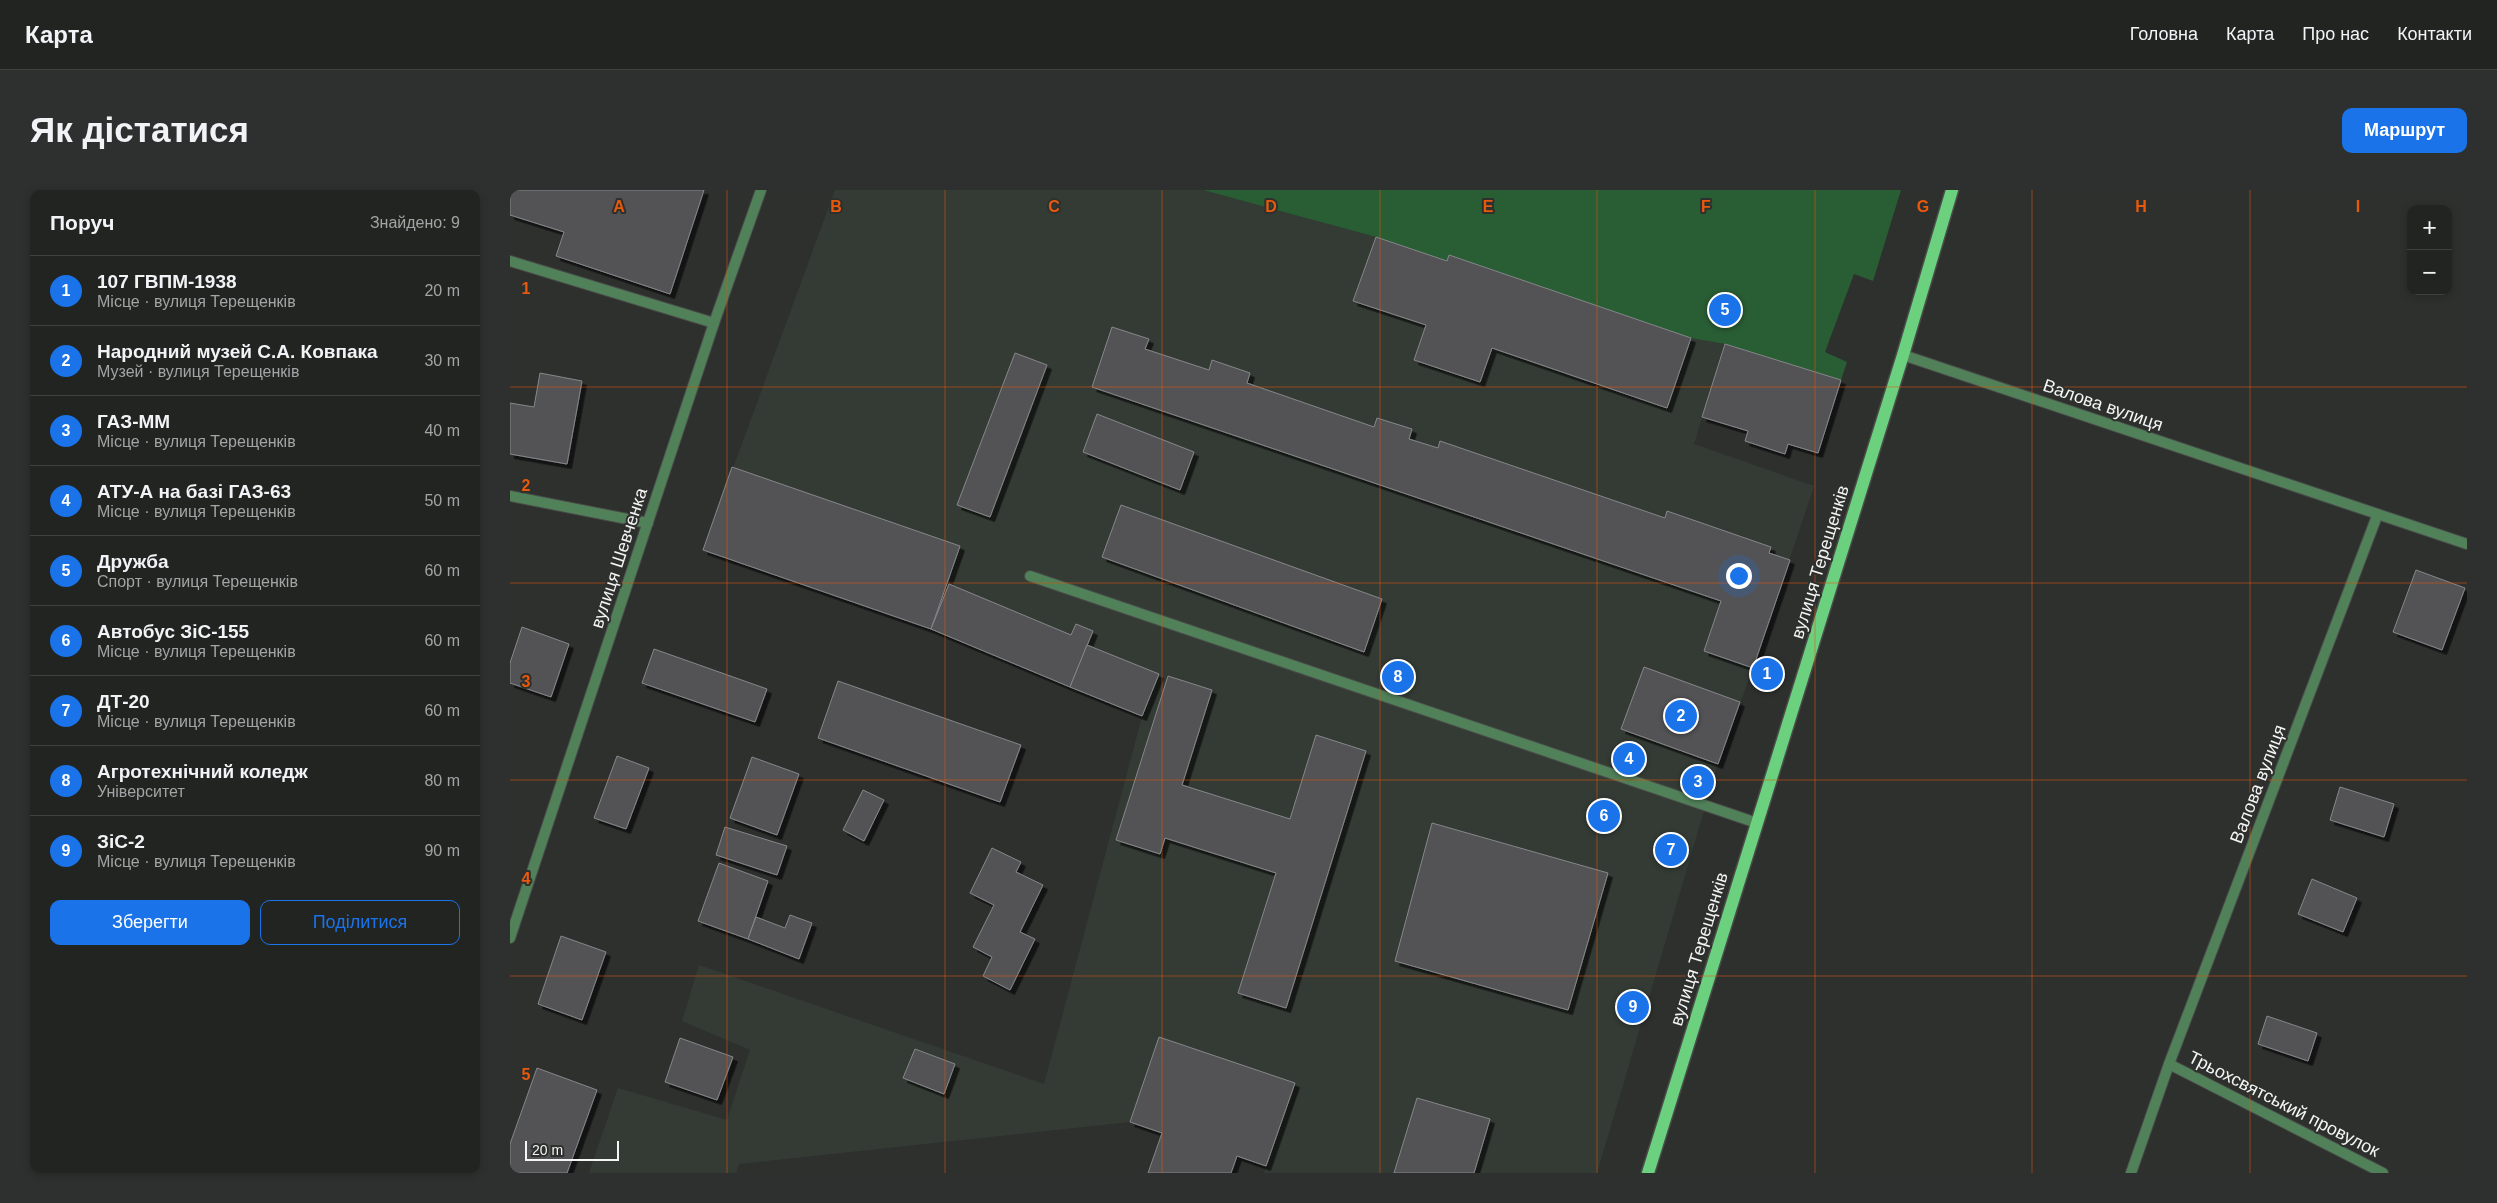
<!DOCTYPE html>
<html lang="uk">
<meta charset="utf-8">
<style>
:root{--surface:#222422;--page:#2e302f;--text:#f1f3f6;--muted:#a2a4a5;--line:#3f4140;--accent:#1a73e8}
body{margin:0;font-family:Helvetica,sans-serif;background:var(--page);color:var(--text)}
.controls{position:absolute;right:15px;top:15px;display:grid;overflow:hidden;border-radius:10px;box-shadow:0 2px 8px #0003}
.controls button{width:45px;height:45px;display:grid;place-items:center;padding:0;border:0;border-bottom:1px solid var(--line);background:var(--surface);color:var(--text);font:25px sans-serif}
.scale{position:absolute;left:15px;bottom:12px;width:94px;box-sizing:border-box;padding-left:5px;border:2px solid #f4f5f4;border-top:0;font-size:14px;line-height:18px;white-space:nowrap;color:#f4f5f4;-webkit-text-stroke:4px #2e302e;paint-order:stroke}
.you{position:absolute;left:1228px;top:385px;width:18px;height:18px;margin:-12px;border:4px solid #fff;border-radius:50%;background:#1a73e8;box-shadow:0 0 0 8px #1a73e833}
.badge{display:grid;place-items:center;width:32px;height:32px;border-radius:50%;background:var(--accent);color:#fff;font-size:16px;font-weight:700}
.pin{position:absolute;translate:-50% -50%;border:2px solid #fff;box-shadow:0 1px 5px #0006}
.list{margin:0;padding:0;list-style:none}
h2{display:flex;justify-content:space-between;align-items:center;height:65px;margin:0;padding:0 20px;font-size:21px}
h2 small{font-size:16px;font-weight:400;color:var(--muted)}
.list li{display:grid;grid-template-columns:32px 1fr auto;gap:15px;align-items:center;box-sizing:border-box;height:70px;padding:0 20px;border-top:1px solid var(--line)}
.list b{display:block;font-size:19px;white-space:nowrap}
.list p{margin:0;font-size:16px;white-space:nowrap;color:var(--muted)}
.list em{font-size:16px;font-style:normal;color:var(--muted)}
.actions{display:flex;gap:10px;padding:15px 20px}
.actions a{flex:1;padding:11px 0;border:1px solid var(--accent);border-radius:10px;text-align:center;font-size:18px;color:var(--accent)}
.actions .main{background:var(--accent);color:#fff}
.map{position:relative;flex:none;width:1957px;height:983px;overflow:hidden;border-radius:10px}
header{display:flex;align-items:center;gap:30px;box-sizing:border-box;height:70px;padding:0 25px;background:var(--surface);border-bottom:1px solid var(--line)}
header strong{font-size:24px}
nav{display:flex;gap:28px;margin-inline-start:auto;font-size:18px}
.intro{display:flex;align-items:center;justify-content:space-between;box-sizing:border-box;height:120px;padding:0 30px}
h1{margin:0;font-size:35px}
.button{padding:12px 22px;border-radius:10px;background:var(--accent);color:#fff;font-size:18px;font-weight:700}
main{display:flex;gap:30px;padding:0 30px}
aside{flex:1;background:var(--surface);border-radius:10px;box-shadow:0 2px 8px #0003}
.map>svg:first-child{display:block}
</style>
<header>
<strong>Карта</strong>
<nav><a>Головна</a><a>Карта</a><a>Про нас</a><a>Контакти</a></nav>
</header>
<div class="intro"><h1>Як дістатися</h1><a class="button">Маршрут</a></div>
<main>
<aside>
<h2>Поруч<small>Знайдено: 9</small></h2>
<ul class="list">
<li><span class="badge">1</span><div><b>107 ГВПМ-1938</b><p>Місце · вулиця Терещенків</p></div><em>20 m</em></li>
<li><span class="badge">2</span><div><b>Народний музей С.А. Ковпака</b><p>Музей · вулиця Терещенків</p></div><em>30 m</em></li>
<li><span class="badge">3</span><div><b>ГАЗ-ММ</b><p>Місце · вулиця Терещенків</p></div><em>40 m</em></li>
<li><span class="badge">4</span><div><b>АТУ-А на базі ГАЗ-63</b><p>Місце · вулиця Терещенків</p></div><em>50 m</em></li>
<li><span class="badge">5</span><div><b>Дружба</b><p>Спорт · вулиця Терещенків</p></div><em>60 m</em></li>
<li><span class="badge">6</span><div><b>Автобус ЗіС-155</b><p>Місце · вулиця Терещенків</p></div><em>60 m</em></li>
<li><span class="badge">7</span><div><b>ДТ-20</b><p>Місце · вулиця Терещенків</p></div><em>60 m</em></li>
<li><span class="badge">8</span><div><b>Агротехнічний коледж</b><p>Університет</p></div><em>80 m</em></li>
<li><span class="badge">9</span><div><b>ЗіС-2</b><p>Місце · вулиця Терещенків</p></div><em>90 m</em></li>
</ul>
<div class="actions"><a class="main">Зберегти</a><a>Поділитися</a></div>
</aside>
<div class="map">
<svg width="1957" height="983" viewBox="0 0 1957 983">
<defs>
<filter id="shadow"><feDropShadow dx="4.5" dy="4.5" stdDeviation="0" flood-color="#0009"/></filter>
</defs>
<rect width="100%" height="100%" fill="#2e302e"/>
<!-- built -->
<path fill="#343b34" d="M325 0H693L866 47 936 71 939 65 1181 148 1215 154 1184 254 1304 296 1243 478 1208 574 1087 983H754L756 976 620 932 229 974 226 983H79L108 898 217 930 240 860 172 831 189 775 534 894 632 527 421 439 193 360Z"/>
<!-- green -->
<path fill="#295d34" d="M693 0H1391L1363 91 1344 84 1315 162 1337 172 1331 190 1215 154 1181 148 939 65 937 71 866 47Z"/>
<!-- building -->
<g fill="#525356" stroke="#86878a" filter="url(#shadow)">
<path d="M0 0H194L160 104 46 66 54 42 0 25Z"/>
<path d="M866 47 937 71 939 65 1181 148 1157 218 982 158 970 192 904 170 916 135 843 111Z"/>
<path d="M602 137 639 149 635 159 699 180 702 170 740 183 737 193 864 237 867 228 902 239 899 249 928 258 930 251 1155 328 1157 321 1261 357 1259 363 1280 370 1243 478 1194 461 1211 411 582 197Z"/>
<path d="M1215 154 1331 190 1308 263 1278 254 1275 264 1235 251 1238 241 1192 227Z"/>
<path d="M505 163 537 175 480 327 447 315Z"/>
<path d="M30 183 72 191 57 274 0 264V213L24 217Z"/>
<path d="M587 224 684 262 670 300 573 262Z"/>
<path d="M222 277 450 356 421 439 193 360Z"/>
<path d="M611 315 872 409 854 462 592 367Z"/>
<path d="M1906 380 1955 398 1932 460 1883 442Z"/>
<path d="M439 394 561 445 566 434 583 441 560 497 421 439Z"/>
<path d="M12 437 59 454 41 507 0 493V473Z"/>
<path d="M577 455 649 484 632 526 560 497Z"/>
<path d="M144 459 257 499 245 532 132 493Z"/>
<path d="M1134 477 1230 512 1208 574 1111 539Z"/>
<path d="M658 486 702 500 672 595 780 629 806 545 856 561 776 818 728 803 766 683 655 648 650 664 606 650Z"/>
<path d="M328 491 511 555 490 612 308 548Z"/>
<path d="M107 566 139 578 116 639 84 628Z"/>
<path d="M242 567 289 584 267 645 220 628Z"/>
<path d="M1830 597 1884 614 1874 647 1820 630Z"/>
<path d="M353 600 374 610 354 651 333 640Z"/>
<path d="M922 633 1098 683 1058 820 885 771Z"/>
<path d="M215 637 277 656 267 685 206 665Z"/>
<path d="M482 658 511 672 506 682 533 695 510 742 525 749 500 800 473 786 482 767 463 757 484 715 460 703Z"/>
<path d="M209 673 258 691 238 749 188 731Z"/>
<path d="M1802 689 1847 708 1833 742 1788 724Z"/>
<path d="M280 725 302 733 289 769 238 749 246 727 275 738Z"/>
<path d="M51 746 96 762 72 830 28 814Z"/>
<path d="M1757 826 1807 843 1798 871 1748 854Z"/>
<path d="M649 847 785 893 756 976 727 966 721 983H638L652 943 620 932Z"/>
<path d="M170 848 223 867 207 910 155 892Z"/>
<path d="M405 859 445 874 434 904 393 888Z"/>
<path d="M27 878 87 900 57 983H0V954Z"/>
<path d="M907 908 980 929 964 983H884Z"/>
</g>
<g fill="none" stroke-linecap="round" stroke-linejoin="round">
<!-- lane casing -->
<g stroke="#4a4c4a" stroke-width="12">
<g id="lane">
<path d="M0 71 204 133"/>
<path d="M520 386 1247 633"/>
</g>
</g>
<!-- street casing -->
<g stroke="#4a4c4a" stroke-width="12">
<g id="street">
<path d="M1393 165 1957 354"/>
<path d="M0 306 138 333"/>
<path d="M0 748 204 133 251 0"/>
<path d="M1659 874 1873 983"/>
<path d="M1621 983 1659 874 1867 326"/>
</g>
</g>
<!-- primary casing -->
<g stroke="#4a4c4a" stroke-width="15">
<path id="primary" d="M1138 983 1393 165 1442 0"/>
</g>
<!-- lane -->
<use href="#lane" stroke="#518159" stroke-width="10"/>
<!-- street -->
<use href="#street" stroke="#518159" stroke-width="10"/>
<!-- primary -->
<use href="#primary" stroke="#6bd17f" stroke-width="12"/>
</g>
<!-- grid -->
<path fill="none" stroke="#e8590c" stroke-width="1" stroke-opacity="0.55" d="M217 0V983M435 0V983M652 0V983M870 0V983M1087 0V983M1305 0V983M1522 0V983M1740 0V983M0 197H1957M0 393H1957M0 590H1957M0 786H1957"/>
<g text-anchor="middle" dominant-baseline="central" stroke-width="4" stroke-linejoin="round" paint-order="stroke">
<!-- street labels -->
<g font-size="18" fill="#f4f5f4" stroke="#2e302e">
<text transform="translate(1593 215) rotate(19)">Валова вулиця</text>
<text transform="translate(109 368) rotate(-72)">вулиця Шевченка</text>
<text transform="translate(1310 372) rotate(-73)">вулиця Терещенків</text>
<text transform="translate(1748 594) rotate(-69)">Валова вулиця</text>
<text transform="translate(1189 759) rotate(-73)">вулиця Терещенків</text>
<text transform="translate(1774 914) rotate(27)">Трьохсвятський провулок</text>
</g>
</g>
<g font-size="16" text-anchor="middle" font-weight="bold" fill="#e8590c" stroke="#2e302e" stroke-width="4" stroke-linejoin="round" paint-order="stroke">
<text x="109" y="22">A</text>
<text x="326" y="22">B</text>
<text x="544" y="22">C</text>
<text x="761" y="22">D</text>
<text x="978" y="22">E</text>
<text x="1196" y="22">F</text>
<text x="1413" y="22">G</text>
<text x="1631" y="22">H</text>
<text x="1848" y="22">I</text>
<text x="16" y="104">1</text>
<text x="16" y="301">2</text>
<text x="16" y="497">3</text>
<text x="16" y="694">4</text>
<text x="16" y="890">5</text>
</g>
</svg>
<div class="controls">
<button>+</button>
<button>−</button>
</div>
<div class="scale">20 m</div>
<div class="you"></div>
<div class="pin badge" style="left:1257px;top:484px">1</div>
<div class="pin badge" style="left:1171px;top:526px">2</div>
<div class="pin badge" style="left:1188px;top:592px">3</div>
<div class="pin badge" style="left:1119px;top:569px">4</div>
<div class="pin badge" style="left:1215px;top:120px">5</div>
<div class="pin badge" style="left:1094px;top:626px">6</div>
<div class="pin badge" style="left:1161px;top:660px">7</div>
<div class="pin badge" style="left:888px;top:487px">8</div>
<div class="pin badge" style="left:1123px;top:817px">9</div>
</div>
</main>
